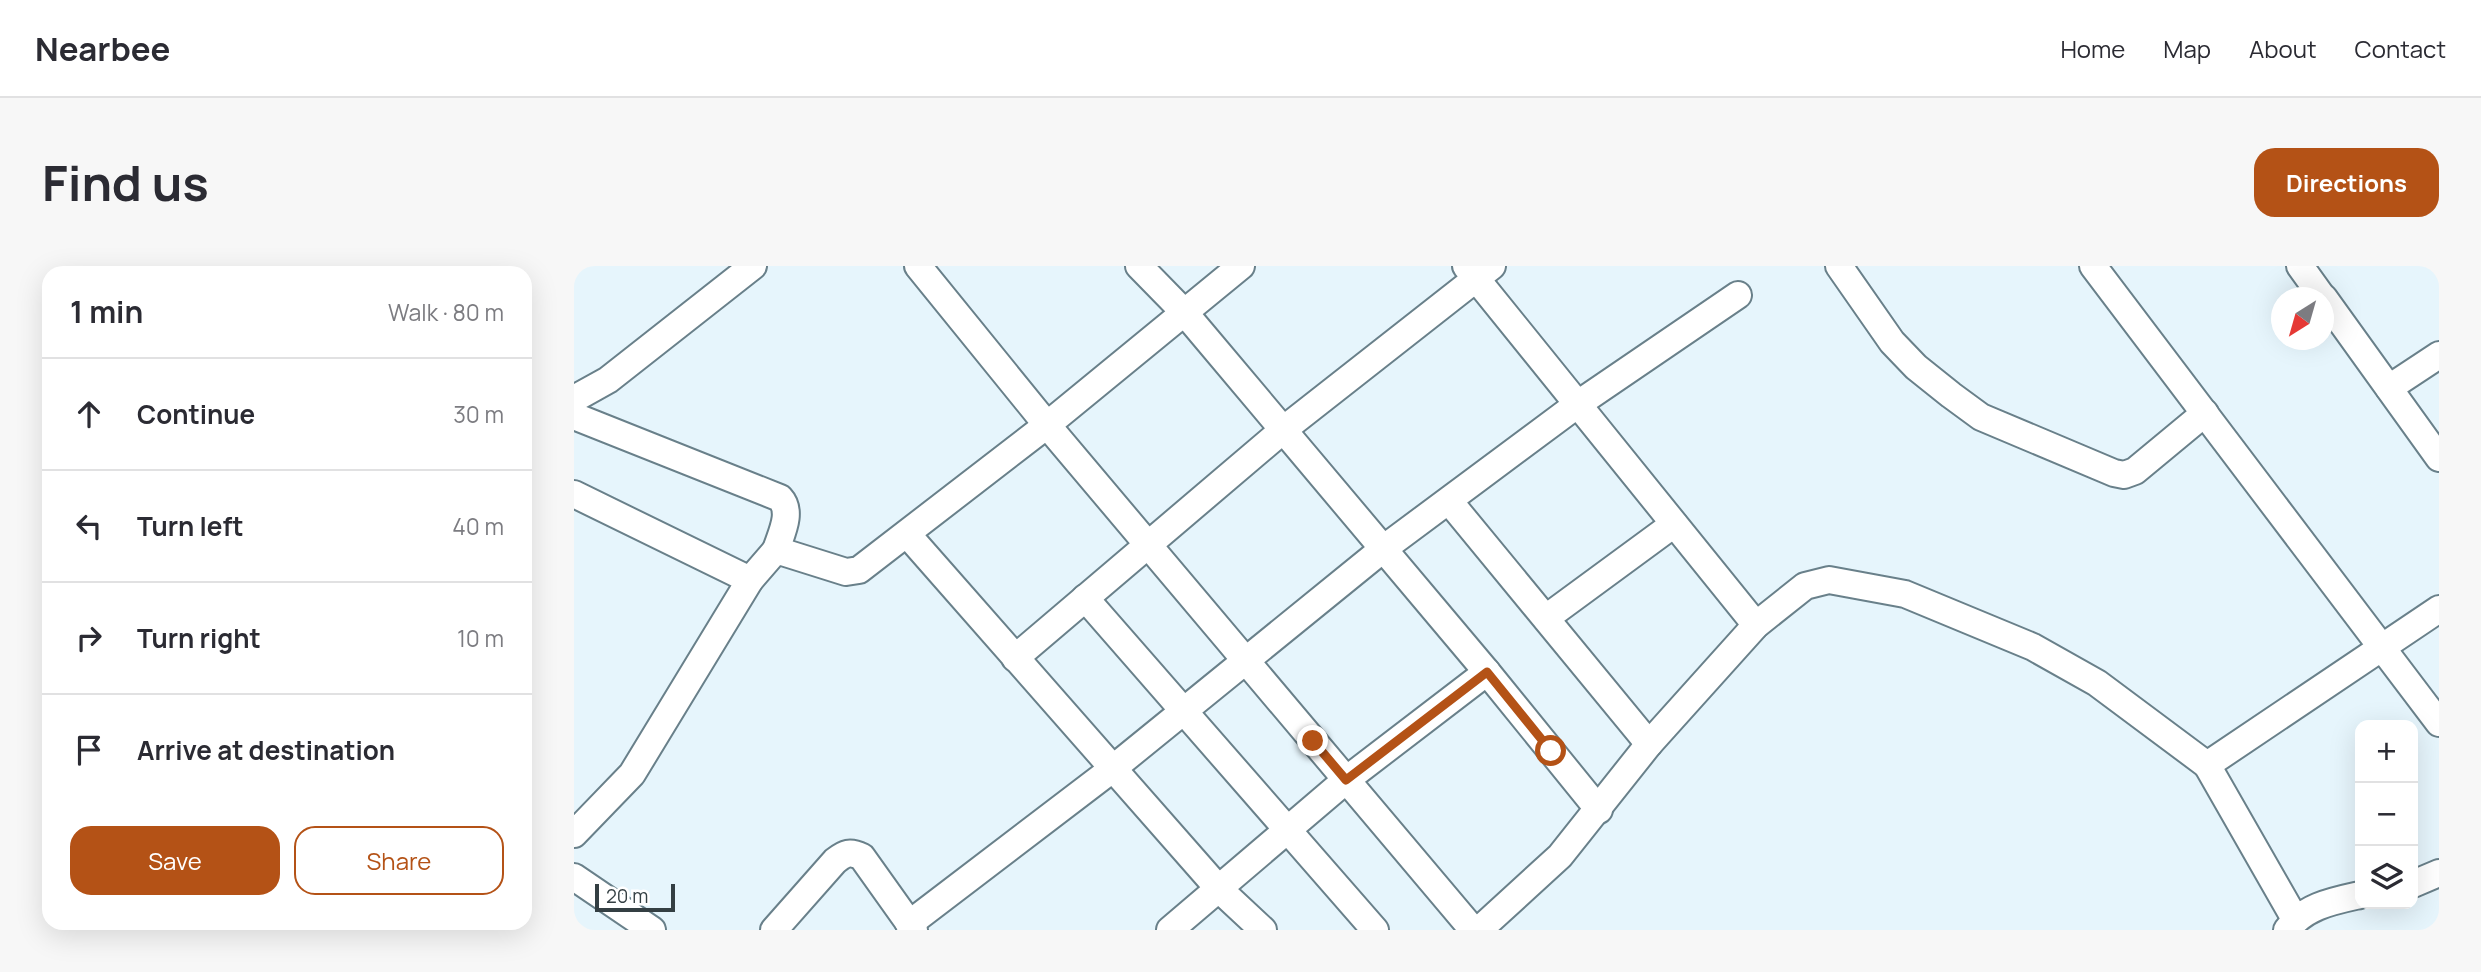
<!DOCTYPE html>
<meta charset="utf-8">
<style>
:root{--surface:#fff;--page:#f7f7f7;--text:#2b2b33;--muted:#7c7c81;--line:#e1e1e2;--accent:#b45216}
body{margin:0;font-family:Manrope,sans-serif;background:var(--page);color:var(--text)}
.controls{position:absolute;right:21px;bottom:21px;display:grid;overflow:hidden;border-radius:14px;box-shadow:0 7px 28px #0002}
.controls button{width:63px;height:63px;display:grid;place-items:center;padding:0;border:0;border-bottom:2px solid var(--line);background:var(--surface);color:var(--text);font:35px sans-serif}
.compass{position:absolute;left:1697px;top:21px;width:63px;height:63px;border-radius:50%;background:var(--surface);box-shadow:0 7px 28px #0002;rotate:217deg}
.scale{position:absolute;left:21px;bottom:18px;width:80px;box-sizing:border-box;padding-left:7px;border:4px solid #343f43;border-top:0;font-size:19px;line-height:24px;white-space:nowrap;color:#343f43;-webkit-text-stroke:5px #fff;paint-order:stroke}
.stop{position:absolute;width:21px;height:21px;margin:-16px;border:5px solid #b45216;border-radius:50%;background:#fff}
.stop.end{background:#b45216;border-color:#fff;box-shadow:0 2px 7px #0008}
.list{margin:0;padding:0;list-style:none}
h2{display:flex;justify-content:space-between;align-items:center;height:91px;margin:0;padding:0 28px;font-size:30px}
h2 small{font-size:23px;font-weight:400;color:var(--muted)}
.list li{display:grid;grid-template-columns:46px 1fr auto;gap:21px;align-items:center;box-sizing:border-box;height:112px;padding:0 28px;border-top:2px solid var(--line)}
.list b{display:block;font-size:26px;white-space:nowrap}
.list em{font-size:23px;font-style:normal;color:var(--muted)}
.actions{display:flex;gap:14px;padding:21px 28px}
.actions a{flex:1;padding:16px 0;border:2px solid var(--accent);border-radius:21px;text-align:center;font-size:24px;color:var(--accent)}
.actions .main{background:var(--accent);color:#fff}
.icon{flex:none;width:38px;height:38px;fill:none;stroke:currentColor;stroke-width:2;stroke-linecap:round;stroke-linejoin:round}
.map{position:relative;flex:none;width:1865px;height:664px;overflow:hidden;border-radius:21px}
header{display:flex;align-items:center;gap:42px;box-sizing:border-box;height:98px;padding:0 35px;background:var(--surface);border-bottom:2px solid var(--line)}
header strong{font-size:33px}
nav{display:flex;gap:38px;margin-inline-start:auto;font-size:24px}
.intro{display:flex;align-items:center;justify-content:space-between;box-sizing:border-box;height:168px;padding:0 42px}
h1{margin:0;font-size:49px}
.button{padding:18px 32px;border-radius:21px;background:var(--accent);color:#fff;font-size:24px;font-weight:700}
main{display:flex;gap:42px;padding:0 42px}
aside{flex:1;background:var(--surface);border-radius:21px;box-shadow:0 7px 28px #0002}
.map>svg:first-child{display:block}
</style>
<header>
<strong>Nearbee</strong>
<nav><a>Home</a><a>Map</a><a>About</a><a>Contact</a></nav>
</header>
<div class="intro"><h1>Find us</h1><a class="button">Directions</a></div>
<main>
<aside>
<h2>1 min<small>Walk · 80 m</small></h2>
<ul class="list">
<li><svg class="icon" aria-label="ahead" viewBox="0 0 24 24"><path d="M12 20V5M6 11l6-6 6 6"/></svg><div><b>Continue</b></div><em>30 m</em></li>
<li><svg class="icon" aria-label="left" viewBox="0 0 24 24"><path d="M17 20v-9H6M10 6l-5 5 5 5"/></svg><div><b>Turn left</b></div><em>40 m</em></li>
<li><svg class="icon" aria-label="right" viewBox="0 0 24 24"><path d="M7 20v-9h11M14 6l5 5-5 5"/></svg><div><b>Turn right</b></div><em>10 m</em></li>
<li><svg class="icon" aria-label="arrive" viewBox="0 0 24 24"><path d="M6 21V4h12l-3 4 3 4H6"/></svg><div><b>Arrive at destination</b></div></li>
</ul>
<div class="actions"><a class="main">Save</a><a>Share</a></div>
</aside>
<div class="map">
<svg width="1865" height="664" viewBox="0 0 1865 664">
<rect width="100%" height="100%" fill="#e6f5fc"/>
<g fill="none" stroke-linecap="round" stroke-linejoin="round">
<!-- minor casing -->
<g stroke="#69808a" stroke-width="30">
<g id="minor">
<path d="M344 0 473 159 899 664"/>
<path d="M565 0 610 46 913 406 1025 544"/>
<path d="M892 0 1182 359"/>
<path d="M1265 0 1318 76 1342 101 1377 129 1407 151 1540 207 1550 209 1561 205 1631 147"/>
<path d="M1519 0 1865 457"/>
<path d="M1726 0 1749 32"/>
<path d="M1750 32 1865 192"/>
<path d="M1815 122 1865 89"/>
<path d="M0 133 34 114 179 0"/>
<path d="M0 150 206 232C219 246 207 268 202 284"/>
<path d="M0 228 176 314"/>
<path d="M875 235 1075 478"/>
<path d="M333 268 645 623 689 664"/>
<path d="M511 332 801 664"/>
<path d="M972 352 1100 258"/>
<path d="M441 392 709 164 918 0"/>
<path d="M1633 499 1721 653"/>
<path d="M0 568 58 508 176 314 202 284 272 306 285 304 473 159 667 0"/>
<path d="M0 611 78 664"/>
<path d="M1839 618 1865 607"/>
<path d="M335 658 537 504 809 283 1004 138 1164 29"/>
<path d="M200 664 261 595C271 587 276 585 288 591L340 664"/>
<path d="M596 664 772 514 913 406"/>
<path d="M905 664 986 590 1075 478 1182 359 1231 320 1255 314 1331 328 1459 381 1523 417 1633 499 1865 343"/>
<path d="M1713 664C1731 640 1759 635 1786 629"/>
</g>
</g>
<!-- minor -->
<use href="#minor" stroke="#fff" stroke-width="26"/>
</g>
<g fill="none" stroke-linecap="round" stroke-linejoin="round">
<!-- route -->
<path stroke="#b45216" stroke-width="9" d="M739 475 772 514 913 406 977 485"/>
</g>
</svg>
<div class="controls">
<button>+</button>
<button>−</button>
<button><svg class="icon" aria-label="layers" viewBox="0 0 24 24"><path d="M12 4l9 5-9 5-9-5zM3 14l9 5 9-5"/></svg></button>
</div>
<svg class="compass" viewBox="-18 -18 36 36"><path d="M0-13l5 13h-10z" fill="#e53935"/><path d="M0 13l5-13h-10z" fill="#7c7c81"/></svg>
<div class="scale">20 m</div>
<div class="stop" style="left:977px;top:485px"></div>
<div class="stop end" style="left:739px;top:475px"></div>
</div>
</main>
